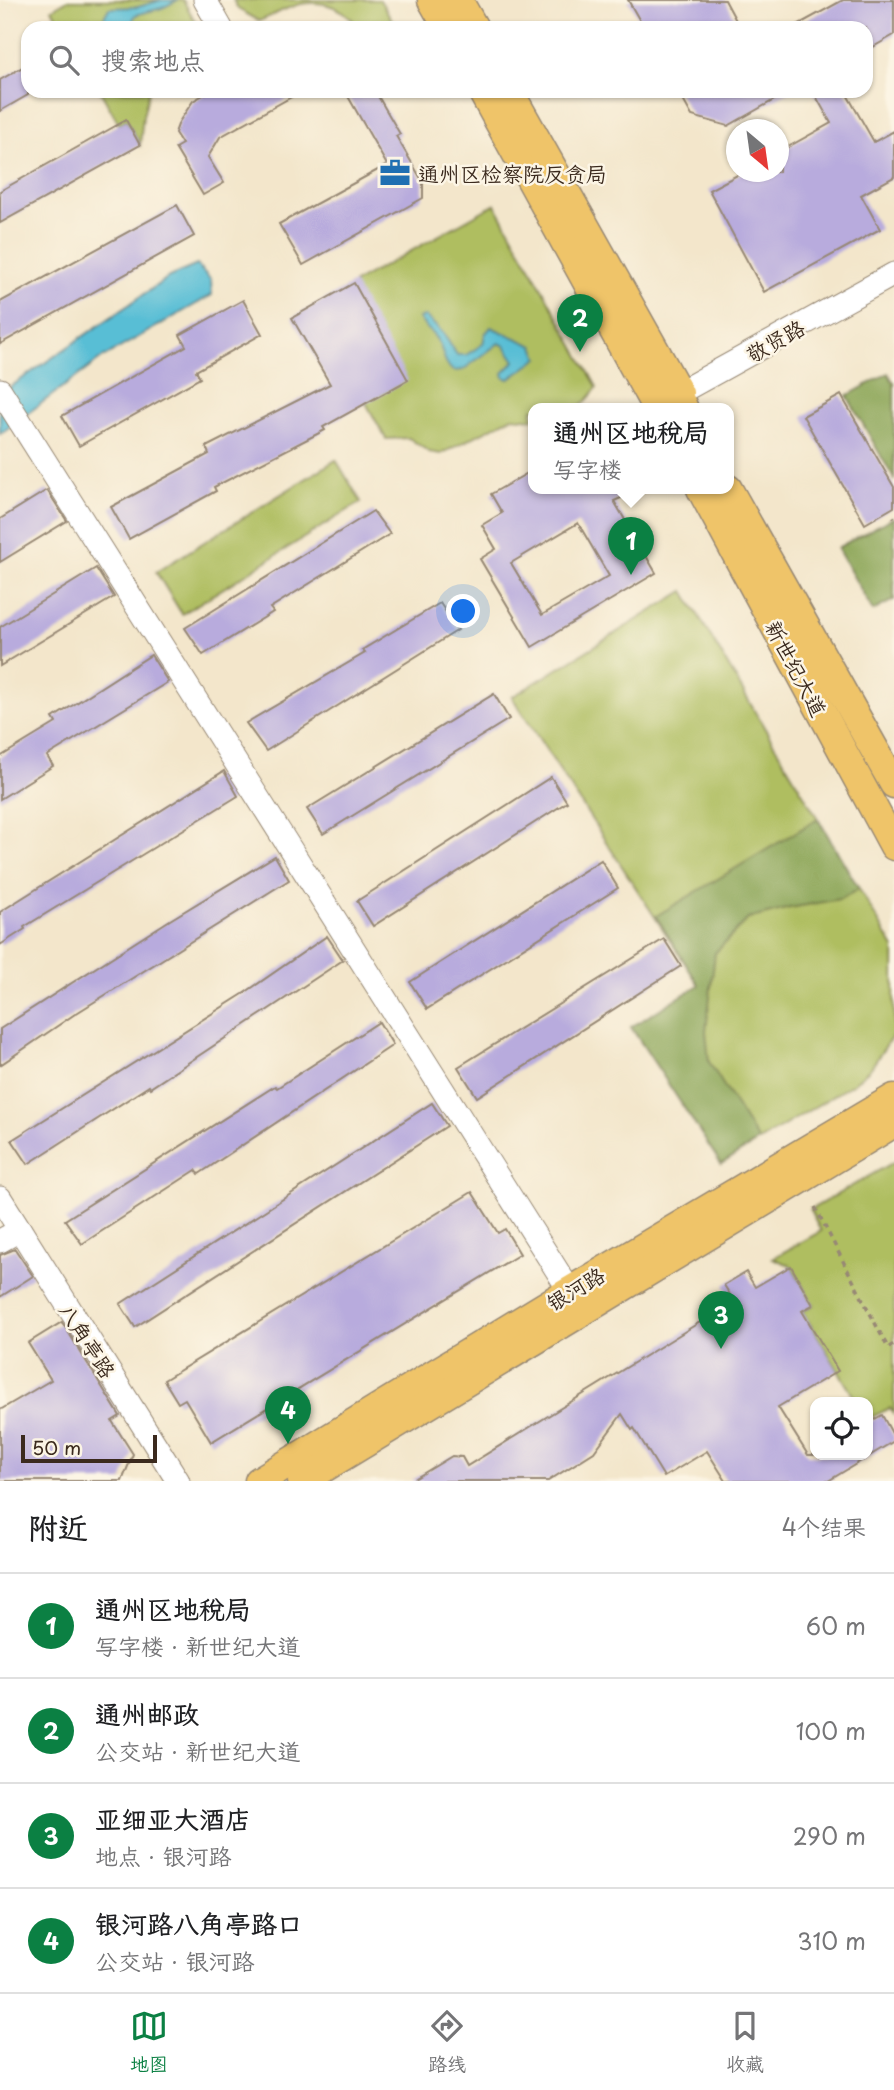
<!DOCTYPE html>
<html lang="zh">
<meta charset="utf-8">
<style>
:root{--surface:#fff;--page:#f2f2f2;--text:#202124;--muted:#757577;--line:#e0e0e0;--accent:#0b8043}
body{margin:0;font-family:"Playpen Sans","LXGW WenKai TC",sans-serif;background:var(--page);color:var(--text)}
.controls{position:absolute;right:21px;bottom:21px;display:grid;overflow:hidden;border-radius:14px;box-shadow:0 2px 5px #0004}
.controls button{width:63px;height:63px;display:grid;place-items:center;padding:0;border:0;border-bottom:2px solid var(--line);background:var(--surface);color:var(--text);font:35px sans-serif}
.compass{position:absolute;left:726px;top:119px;width:63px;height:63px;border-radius:50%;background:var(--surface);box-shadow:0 2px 5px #0004;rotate:151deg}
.scale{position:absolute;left:21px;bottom:18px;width:136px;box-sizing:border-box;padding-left:7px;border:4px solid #3b2a1e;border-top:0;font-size:19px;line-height:24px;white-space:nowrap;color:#3b2a1e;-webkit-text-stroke:5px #fcf5e5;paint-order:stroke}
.you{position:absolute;left:464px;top:612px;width:24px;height:24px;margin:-18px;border:5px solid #fff;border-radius:50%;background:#1a73e8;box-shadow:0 0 0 10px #1a73e833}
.badge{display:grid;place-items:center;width:46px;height:46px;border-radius:50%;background:var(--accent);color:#fff;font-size:23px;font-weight:700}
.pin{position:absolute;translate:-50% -58px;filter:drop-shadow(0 2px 4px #0008)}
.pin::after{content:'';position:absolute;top:37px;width:24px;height:21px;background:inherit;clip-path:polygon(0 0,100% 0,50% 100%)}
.popup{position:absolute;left:528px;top:403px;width:206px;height:91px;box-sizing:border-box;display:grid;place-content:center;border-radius:14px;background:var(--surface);filter:drop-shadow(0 2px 5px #0005);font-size:23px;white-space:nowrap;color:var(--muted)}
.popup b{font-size:26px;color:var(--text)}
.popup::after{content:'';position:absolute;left:50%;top:100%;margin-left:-14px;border:14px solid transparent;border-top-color:var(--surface)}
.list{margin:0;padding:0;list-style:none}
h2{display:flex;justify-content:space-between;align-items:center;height:91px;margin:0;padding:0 28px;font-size:30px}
h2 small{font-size:23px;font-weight:400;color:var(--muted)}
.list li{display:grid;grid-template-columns:46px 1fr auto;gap:21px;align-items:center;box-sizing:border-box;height:105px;padding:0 28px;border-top:2px solid var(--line)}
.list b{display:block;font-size:26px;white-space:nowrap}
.list p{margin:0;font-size:23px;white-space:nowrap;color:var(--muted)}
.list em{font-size:23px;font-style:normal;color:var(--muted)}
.icon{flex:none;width:38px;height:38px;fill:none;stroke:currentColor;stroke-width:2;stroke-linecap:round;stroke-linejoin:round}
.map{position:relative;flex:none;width:894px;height:1481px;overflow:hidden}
.search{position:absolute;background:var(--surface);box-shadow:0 2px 5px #0004;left:21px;right:21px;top:21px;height:77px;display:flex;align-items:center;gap:18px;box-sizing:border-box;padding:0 24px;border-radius:21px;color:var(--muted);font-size:26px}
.sheet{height:511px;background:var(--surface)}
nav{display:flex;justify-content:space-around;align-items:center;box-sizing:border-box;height:98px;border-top:2px solid var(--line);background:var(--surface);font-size:19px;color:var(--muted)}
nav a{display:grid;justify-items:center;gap:4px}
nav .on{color:var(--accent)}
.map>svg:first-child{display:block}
</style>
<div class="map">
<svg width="894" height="1481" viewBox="0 0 894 1481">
<rect width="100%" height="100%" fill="#fcf5e5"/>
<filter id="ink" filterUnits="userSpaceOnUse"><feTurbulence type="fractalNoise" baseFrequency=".0143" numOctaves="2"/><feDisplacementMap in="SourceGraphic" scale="14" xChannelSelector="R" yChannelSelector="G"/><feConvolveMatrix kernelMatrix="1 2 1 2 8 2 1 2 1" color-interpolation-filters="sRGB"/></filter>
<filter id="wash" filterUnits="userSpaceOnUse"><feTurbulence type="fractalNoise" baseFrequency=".00686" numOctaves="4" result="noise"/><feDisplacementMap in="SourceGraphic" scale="28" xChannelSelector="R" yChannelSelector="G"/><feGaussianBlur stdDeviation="1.57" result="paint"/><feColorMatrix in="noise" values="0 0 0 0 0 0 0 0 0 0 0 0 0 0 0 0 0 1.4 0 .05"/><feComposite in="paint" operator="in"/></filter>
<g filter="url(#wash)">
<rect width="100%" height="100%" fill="#f3e6cb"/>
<!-- green -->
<g fill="#afbe60" stroke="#75743f" stroke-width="2">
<path d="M68 0H183L199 28H64L52 9Z"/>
<path d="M233 0H380L397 28H358C347 8 324 0 301 4 287 7 272 16 259 21L238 9Z"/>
<path d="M100 91H149L143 116 140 145 126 120 119 124Z"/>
<path d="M495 204 597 387C580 416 563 409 533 409V419L512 417 441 454 429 452 409 438 386 439 366 403 354 283Z"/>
<path d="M336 460 361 502 182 614 156 572Z"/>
<path d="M684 591 894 948V1034L870 1069 854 1083 721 1164 631 1027 699 985 512 697Z"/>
<path d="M894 1162V1414L890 1408 868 1419V1402H857L802 1311 813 1305 791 1266 773 1258 821 1231 810 1210Z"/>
</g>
<!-- forest -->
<g fill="#8ba556" stroke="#63683a" stroke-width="2">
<path d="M888 373 894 383V479L847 396Z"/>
<path d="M894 517V600L873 611 837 548Z"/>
<path d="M818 819 859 889 840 899 790 908 748 919 715 953 706 1031 709 1062 758 1141 721 1164 631 1027 699 985 656 916Z"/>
</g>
<!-- water -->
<g fill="#58bed5" stroke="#4a747a" stroke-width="2">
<path d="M161 0H178L162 8 135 15 131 28H105L104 17 109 8 138 7Z"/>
<path d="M197 265 211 280 212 295 102 358 0 434V396L13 385 169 277Z"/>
<path d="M425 316 443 333 457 355H466L483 344 485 334 491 327 534 346 539 358 509 379 504 377 503 373 515 361 505 346 499 343 463 370 453 371C443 363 444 351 437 340 432 332 423 326 419 318Z"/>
</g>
<g id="blocks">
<!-- building -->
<g fill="#b8abdd" fill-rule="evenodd">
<path d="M628 0H725L740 28H644Z"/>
<path d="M843 0H894V35L866 51V28H792Z"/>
<path d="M28 64V95L0 111V80Z"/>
<path d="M210 91H302L220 137 208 157 224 183 203 195 175 148 182 144 175 133 179 122 193 101Z"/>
<path d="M345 91H375L400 134 396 136 423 182V198L303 265 279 224 387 165Z"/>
<path d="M678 91H790L728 126 692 116Z"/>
<path d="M813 91H845L874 142 894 131V177L861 195 880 229 764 292 709 190 743 172H779V152L831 123Z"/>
<path d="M126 120 140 145 0 223V191Z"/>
<path d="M177 205 194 236 0 344V302Z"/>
<path d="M354 283 408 380 323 427 325 430 214 487 216 491 129 539 111 507 209 454 206 447 330 384 292 318Z"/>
<path d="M243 300 262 334 196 371 200 378 79 446 62 416 186 346 180 335Z"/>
<path d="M841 395 894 487V507L865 524 803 416Z"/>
<path d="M533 470V489H642L614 501 656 573 532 647 480 559 496 549 482 525 502 513 491 494ZM578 523 609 576 542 615 511 563Z"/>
<path d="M47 490 67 521 0 562V519Z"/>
<path d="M373 511 390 534 270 608 273 612 203 655 185 628Z"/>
<path d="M96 568 114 597 0 666V627Z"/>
<path d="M440 603 458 630 266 751 246 723 365 653 362 650Z"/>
<path d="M151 655 168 682 47 756 53 766 0 799V757L56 723 53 718Z"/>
<path d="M494 694 509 719 323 834 307 809Z"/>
<path d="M224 771 238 796 24 927 25 929 0 945V912Z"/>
<path d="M551 777 567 802 373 926 357 901Z"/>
<path d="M275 856 289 880 75 1014 0 1065V1029L170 920Z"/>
<path d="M601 860 618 888 427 1009 410 982Z"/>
<path d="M327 936 343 960 150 1088 149 1086 28 1164 12 1140 243 994Z"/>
<path d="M664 939 681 966 477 1097 458 1067Z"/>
<path d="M379 1022 393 1045 199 1174 196 1170 82 1244 65 1220 275 1086 277 1088Z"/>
<path d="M432 1103 447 1126 135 1327 120 1304Z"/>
<path d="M472 1192 498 1233 505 1229 520 1254 211 1442 185 1399 178 1403 164 1380Z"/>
<path d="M15 1249 33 1276 0 1297V1255Z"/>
<path d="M791 1266 813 1305 802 1311 838 1371 778 1407 808 1455H868V1423L882 1415 894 1437V1441L828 1481H726L707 1451 664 1477 634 1428 632 1430 622 1414 594 1452 548 1481H411L452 1456 462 1457 467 1466 734 1301 724 1285 746 1272 755 1287Z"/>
<path d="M62 1322 120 1416 112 1421 133 1454 122 1481H0V1410L51 1380 28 1343Z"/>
</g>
</g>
</g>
<g filter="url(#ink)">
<use href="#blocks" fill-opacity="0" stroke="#978874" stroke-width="2"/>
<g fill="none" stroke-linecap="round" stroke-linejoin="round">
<!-- minor casing -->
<g stroke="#978874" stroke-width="25">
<g id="minor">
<path d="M205 0 221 28"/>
<path d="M0 390 570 1291"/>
<path d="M664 401 894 274"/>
<path d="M0 1198 178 1481"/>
<path d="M0 1241 20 1230"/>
</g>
</g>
<!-- major casing -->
<g stroke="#978874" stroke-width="31">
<g id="major">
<path d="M432 0 448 28"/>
<path d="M458 0 474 28"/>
<path d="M482 91 657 409"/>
<path d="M509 91 679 393 678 396 684 409"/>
<path d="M701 489 894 846"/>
<path d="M728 489 894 784"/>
<path d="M259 1481 570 1291 894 1098"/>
<path d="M302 1481 894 1123"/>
</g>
</g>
<!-- path -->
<g stroke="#978874" stroke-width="3.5" stroke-dasharray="5 5" stroke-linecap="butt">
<path d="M893 517 894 518"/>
<path d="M815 1207 888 1348 894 1344"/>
</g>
<!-- minor -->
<use href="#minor" stroke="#fff" stroke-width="23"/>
<!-- major -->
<use href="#major" stroke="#efc469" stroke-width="28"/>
</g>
</g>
<!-- icons -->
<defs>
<g id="office-bare" transform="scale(2.415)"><path d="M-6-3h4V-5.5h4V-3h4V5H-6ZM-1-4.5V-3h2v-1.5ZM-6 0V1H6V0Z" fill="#1f6fb2" stroke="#fcf5e5" stroke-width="2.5" paint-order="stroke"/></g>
</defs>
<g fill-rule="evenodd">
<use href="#office-bare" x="395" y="173"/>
</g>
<g text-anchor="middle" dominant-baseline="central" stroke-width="5" stroke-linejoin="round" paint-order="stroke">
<!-- poi labels -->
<g font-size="21" fill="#3b2a1e" stroke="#fcf5e5" text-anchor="start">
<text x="418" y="173">通州区检察院反贪局</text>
</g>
<!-- street labels -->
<g font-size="21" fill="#3b2a1e" stroke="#fcf5e5">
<text transform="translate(775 340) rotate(-29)">敬贤路</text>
<text transform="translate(797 668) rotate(62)">新世纪大道</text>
<text transform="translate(575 1288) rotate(-31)">银河路</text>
<text transform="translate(88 1340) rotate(57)">八角亭路</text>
</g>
</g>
</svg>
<div class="controls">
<button><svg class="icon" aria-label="locate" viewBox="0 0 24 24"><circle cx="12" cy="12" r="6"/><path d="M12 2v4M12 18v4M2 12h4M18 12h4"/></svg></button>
</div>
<svg class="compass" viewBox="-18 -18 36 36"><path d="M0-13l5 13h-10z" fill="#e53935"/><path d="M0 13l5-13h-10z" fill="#757577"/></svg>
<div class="scale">50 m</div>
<div class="you"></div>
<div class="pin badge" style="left:631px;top:575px">1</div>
<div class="popup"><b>通州区地税局</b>写字楼</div>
<div class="pin badge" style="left:580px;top:352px">2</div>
<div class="pin badge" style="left:721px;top:1349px">3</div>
<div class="pin badge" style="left:288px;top:1444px">4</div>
<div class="search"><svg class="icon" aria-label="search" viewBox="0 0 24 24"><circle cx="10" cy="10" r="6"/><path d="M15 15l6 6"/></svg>搜索地点</div>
</div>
<section class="sheet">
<h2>附近<small>4个结果</small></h2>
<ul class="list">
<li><span class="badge">1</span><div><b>通州区地税局</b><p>写字楼 · 新世纪大道</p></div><em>60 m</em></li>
<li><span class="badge">2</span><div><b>通州邮政</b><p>公交站 · 新世纪大道</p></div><em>100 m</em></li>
<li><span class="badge">3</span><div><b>亚细亚大酒店</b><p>地点 · 银河路</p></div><em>290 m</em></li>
<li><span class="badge">4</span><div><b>银河路八角亭路口</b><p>公交站 · 银河路</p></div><em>310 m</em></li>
</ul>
</section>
<nav>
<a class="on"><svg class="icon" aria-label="map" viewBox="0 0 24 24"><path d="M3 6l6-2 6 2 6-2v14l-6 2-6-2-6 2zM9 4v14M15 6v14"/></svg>地图</a>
<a><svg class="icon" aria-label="directions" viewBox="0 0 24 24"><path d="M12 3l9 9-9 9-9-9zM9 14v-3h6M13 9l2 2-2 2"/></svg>路线</a>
<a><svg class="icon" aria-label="saved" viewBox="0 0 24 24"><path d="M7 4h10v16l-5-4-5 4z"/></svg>收藏</a>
</nav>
